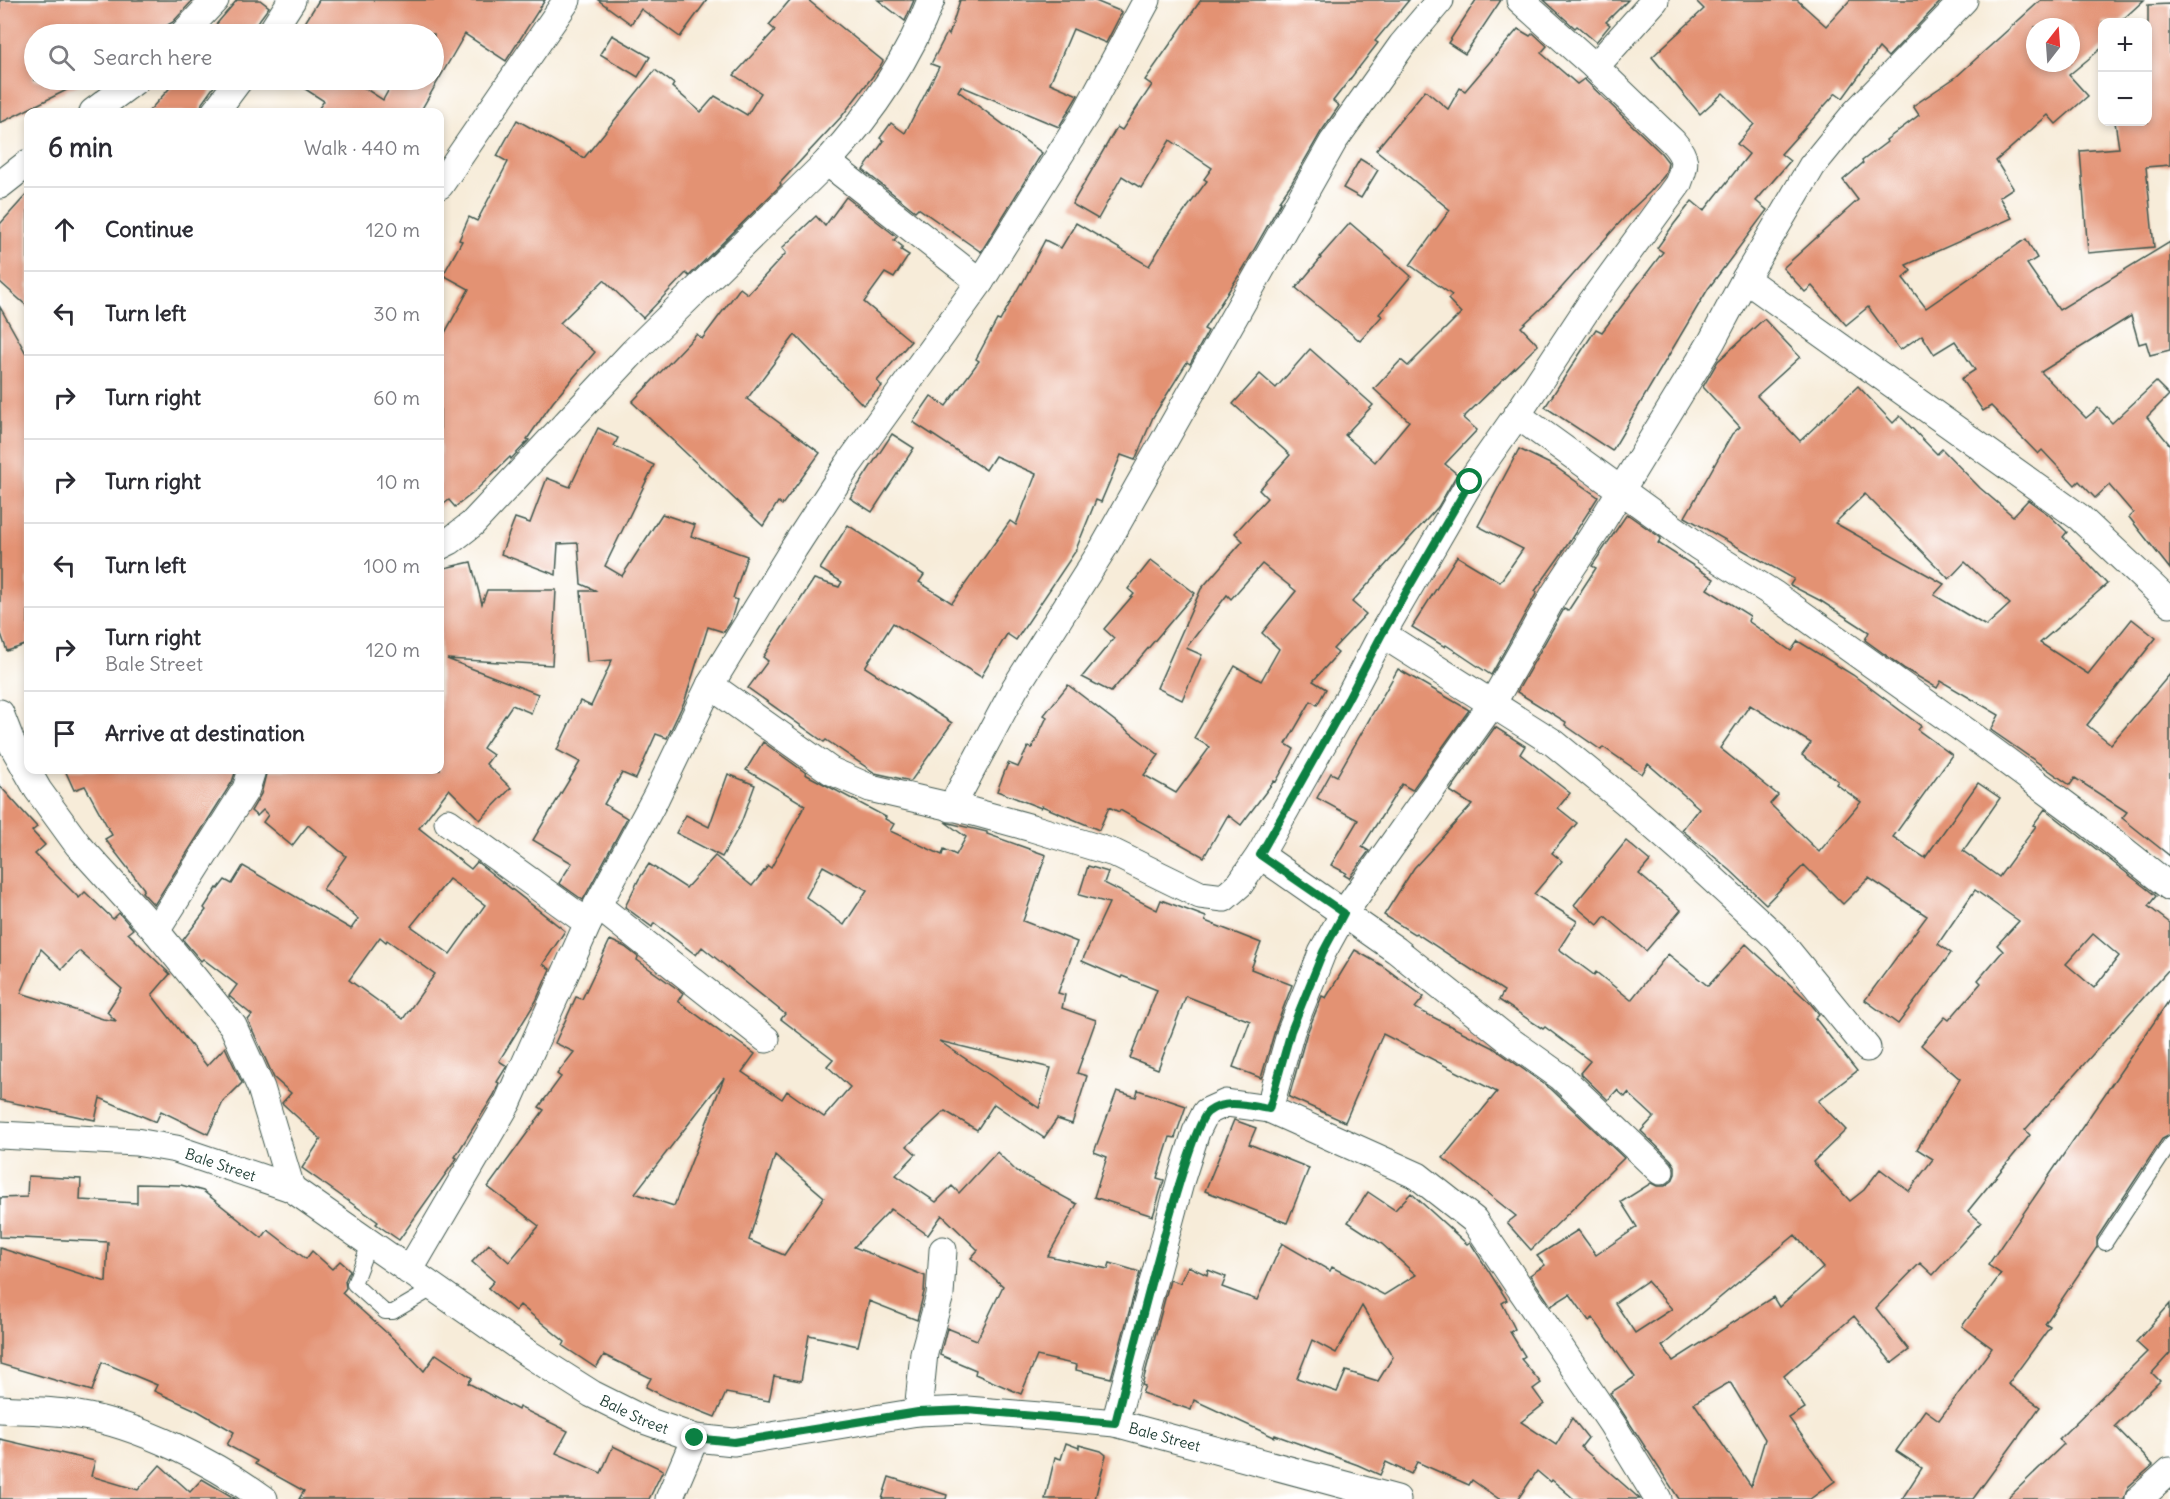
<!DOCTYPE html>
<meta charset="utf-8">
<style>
:root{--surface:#fff;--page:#f2f2f3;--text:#2b2b33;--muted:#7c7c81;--line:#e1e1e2}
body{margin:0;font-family:Delius,sans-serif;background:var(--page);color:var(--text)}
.controls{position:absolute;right:18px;top:18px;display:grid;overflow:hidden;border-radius:12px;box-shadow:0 3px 9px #0003}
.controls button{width:54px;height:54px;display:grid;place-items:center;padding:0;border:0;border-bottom:2px solid var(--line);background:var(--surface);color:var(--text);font:30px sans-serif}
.compass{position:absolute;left:2026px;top:18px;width:54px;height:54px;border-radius:50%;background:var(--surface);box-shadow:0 3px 9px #0003;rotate:17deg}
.stop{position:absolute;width:18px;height:18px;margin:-14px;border:4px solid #0b8043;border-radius:50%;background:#fff}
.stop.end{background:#0b8043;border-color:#fff;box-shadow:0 2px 6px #0008}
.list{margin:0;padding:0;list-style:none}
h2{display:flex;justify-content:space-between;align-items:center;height:78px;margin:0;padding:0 24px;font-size:26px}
h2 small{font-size:20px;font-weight:400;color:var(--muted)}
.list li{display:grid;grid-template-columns:39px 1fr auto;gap:18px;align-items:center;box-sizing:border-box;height:84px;padding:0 24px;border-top:2px solid var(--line)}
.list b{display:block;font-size:22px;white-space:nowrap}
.list p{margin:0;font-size:20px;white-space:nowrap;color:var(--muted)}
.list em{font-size:20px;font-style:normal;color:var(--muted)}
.icon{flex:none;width:33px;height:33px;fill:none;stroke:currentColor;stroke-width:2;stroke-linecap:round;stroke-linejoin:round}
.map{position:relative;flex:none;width:2170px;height:1499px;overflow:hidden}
.search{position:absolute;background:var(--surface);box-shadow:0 3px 9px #0003;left:24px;top:24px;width:420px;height:66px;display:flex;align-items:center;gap:15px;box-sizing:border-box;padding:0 21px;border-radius:33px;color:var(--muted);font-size:22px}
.panel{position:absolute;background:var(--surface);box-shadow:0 3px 9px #0003;left:24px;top:108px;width:420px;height:666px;border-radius:12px}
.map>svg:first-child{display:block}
</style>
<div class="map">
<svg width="2170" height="1499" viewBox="0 0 2170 1499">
<rect width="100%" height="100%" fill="#fff"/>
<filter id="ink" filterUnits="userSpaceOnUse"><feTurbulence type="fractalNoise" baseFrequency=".0167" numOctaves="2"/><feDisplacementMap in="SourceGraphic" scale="12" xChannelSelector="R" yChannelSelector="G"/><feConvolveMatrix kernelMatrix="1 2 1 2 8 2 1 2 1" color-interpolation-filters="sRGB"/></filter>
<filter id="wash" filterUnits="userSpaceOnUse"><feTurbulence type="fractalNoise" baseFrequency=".008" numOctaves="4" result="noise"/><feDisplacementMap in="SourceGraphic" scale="24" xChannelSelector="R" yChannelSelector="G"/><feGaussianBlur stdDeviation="1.35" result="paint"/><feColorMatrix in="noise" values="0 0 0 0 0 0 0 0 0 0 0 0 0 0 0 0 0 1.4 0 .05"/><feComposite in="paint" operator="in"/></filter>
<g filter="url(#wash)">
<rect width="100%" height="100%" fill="#f7ecd9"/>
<g id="blocks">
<!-- building -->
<g fill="#e39273" fill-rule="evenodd">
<path d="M0 0H193L173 22 152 34H34V80H87L0 123Z"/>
<path d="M237 0H260L269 7 249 34H208Z"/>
<path d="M319 0H545L506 61 465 34 420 112H316L324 101 291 80H352L383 100 394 80H434V34H298Z"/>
<path d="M598 0H707L680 37 641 9 631 24Z"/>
<path d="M790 0H808L883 61 879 68 842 116 780 183 781 185 689 276 686 273 643 318 604 280 560 323 595 352 553 402 527 439 529 440 511 459 510 457 472 494 455 507 449 500 440 507V342L469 289 443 275 462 241 459 240 469 217 477 221 508 162 497 156 517 120 584 158 655 70 674 84 672 87 701 112 715 96 747 115 761 93 734 75 775 30 769 25Z"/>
<path d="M878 0H914L905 21Z"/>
<path d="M960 0H1093L1122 12 1106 43 1073 29 1050 83 1078 95 1059 127 961 86 958 91 1042 153 981 252 918 208 915 211 863 170 884 141 880 138 891 123 905 133 939 67 931 64 947 33 949 35Z"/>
<path d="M1201 0H1409L1375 41 1378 43 1333 101 1339 106 1321 132 1291 184 1279 201 1281 202 1243 269 1204 329 1208 331 1190 364 1187 362 1153 417 1135 460 1121 455 1101 502 1096 500 1075 552 1016 640 1007 634 981 677 893 623 865 667 952 723 911 781 875 773 826 740 824 742 748 688 768 661 763 657 814 579 839 587 842 582 820 569 848 525 924 575 919 582 952 603 1010 521 1016 525 1036 474 995 456 986 470 913 422 931 396 946 406 979 361 976 359 997 320 1000 321 1021 283 1022 284 1045 240 1061 248 1076 223 1149 266 1171 230 1207 181 1204 179 1212 168 1170 140 1141 188 1122 176 1098 219 1072 204 1117 127 1122 130 1152 85 1145 80Z"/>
<path d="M1476 0H1501L1465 54 1448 43Z"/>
<path d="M1544 0H1628L1606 22 1610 25 1596 42 1577 26 1575 28Z"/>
<path d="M1695 0H1797L1826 26 1850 0H1942L1888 57 1879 48 1843 98 1836 93 1781 154 1790 161 1756 201 1767 210 1708 289 1612 451 1545 407 1596 329 1602 332 1663 252 1657 248 1674 224 1692 201 1704 211 1749 154 1737 144 1754 124 1723 93 1700 114 1652 57 1704 9Z"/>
<path d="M2041 0H2144L2120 22H2103V47L2069 75 2088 96 2056 124 2048 115 1996 161 2013 188 1999 197 2012 218 1906 265 1911 271 1903 278 1926 308 2026 239 2037 258 2027 264 2059 310 2170 242V350L2150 355 2146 342 2139 344 2131 316 2041 372 2086 418 2098 408 2112 423 2156 382 2169 395 2147 417 2170 445V569L2129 517 2133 513 2109 485 2095 498 2079 481 2075 485 2042 450 2038 454 1991 406 1983 411 1961 379 1975 370 1955 341 1934 354 1922 335 1900 350 1868 307 1846 325 1812 286 1805 292 1783 268 1858 200 1843 180 1863 163 1862 161 1887 142 1886 140 1919 115 1913 106 1956 77ZM2035 27H2071V63H2035Z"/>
<path d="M2170 4V165L2146 167 2154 247 2088 253 2080 151 2119 148 2115 122H2148V5Z"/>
<path d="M1518 29 1530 36 1533 33 1547 46 1541 53 1577 84 1584 79 1661 153 1668 162 1667 168 1664 176 1650 192 1631 210 1555 295 1521 327 1538 345 1463 418 1477 430 1445 464 1457 474 1438 507 1352 602 1366 614 1333 649 1338 653 1313 681 1326 689 1317 705 1311 701 1286 744 1294 749 1276 782 1274 781 1241 825 1228 815 1204 857 1120 810 1119 812 1109 807 1099 830 1042 806 1041 808 997 791 1008 763 1018 767 1028 747 1032 748 1047 717 1044 715 1068 685 1159 755 1144 775 1176 793 1210 747 1194 738 1235 666 1261 681 1279 649 1262 633 1296 591 1262 564 1231 599 1227 595 1186 648 1202 655 1182 700 1157 688 1201 589 1243 541 1235 533 1267 498 1259 490 1290 455 1233 404 1260 374 1276 388 1310 349 1373 405 1345 435 1375 462 1409 421 1374 389 1401 360 1408 366 1461 313 1448 299 1452 295 1410 265 1450 210 1376 150 1425 90 1448 109 1460 88 1465 91Z"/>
<path d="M612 35 650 57 638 77 600 54Z"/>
<path d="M177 80H209L215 85 202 103 200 112H148Z"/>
<path d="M1360 159 1378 170 1361 198 1343 188Z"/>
<path d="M28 193V307L0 282V224Z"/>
<path d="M846 197 897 237 894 240 903 247 901 250 909 255 894 278 885 273 864 302 911 341 877 381 882 386 863 405 795 335 747 399 820 453 782 505 778 502 763 526 632 402 697 334 702 339 740 288 748 294 786 253 782 248 816 216 825 226Z"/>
<path d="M1350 223 1411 276 1379 314 1382 316 1360 341 1296 288 1321 258 1320 257Z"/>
<path d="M0 307 28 357V644L7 651 0 631Z"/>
<path d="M1764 319 1800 357 1757 396 1800 441 1858 386 1893 423 1900 416 1937 454 1942 449 1980 488 2013 516 2028 500 2049 515 2067 532 2063 537 2107 584 2040 643 2088 674 2132 619 2156 638 2087 725 2111 744 2170 674V856L2122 818 2127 812 2075 778 2070 785 1991 730 1999 715 1941 681 1937 688 1905 669 1865 640 1869 632 1821 601 1790 585 1794 579 1685 517 1732 434 1740 427 1703 387 1718 361ZM1865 494 1949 579 1965 562 2010 604 1986 626 1934 595 1944 584 1835 523Z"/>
<path d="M598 428 618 438 614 446 654 465 605 566 622 576 662 514 695 525 691 536 747 556 733 598 737 600 730 623 724 632 708 627 685 700 667 738 656 734 636 779 622 773 604 804 627 818 583 900 559 883 572 863 533 840 580 762 557 750 580 701 591 706 612 660 587 662 581 591H597L581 584 578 543 558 544 556 575 501 554 515 518 530 523 547 478 570 487Z"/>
<path d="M892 434 914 448 872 512 850 498Z"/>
<path d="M1519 449 1554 466 1598 497 1562 553 1535 591 1537 592 1491 675 1446 645 1445 647 1412 627 1457 556 1500 582 1523 549 1478 526Z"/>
<path d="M1627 514 1661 538 1658 543 1714 579 1707 589 1750 616 1748 621 1791 651 1798 641 1853 675 1921 726 1918 730 1952 755 1893 837 1925 858 1978 783 2000 798 1963 851 1999 877 2036 826 2033 825 2045 809 2156 896 2148 906 2170 923V968L2025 1130 2030 1135 1968 1211 1981 1222 1933 1275 1920 1263 1876 1308 1909 1350 1892 1363 1854 1316 1784 1376 1805 1408 1789 1418 1835 1481 1810 1499H1679L1610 1393 1635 1377 1593 1318 1589 1321 1570 1294 1551 1306 1530 1275 1545 1265 1537 1256 1578 1230 1596 1255 1637 1227 1621 1202 1651 1183 1657 1186H1665L1672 1181 1675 1174V1166L1671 1160 1641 1131 1654 1117 1628 1093 1625 1097 1617 1090 1608 1100 1580 1073 1590 1061 1545 1027 1543 1029 1499 1000 1504 991 1416 933 1414 934 1384 915 1414 868 1472 805 1450 791 1495 727 1525 746 1520 754 1570 793 1558 808 1577 823 1552 853 1562 861 1534 894 1577 921 1559 949 1594 975 1596 972 1631 1000 1668 954 1708 986 1746 944 1810 1003 1819 1014 1815 1018 1857 1071 1818 1101 1846 1130 1813 1162 1850 1201 1864 1190 1880 1169 1909 1191 1933 1159 1917 1149 1960 1079 1921 1045 1945 1017 1949 1020 1981 983 1978 980 2003 951 1997 945 2019 921 1975 890 1938 944 1951 953 1898 1024 1865 1000 1927 916 1869 878 1843 904 1804 865 1766 904 1730 870 1682 830 1699 808 1648 764 1642 774 1603 747 1601 750 1565 725 1566 722 1517 692 1564 609 1568 611 1596 568 1592 566ZM1750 705 1811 743 1802 755 1838 781 1836 784 1861 802 1819 852 1770 804 1778 795 1720 748ZM2093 934 2119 956 2094 988 2066 964ZM1795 1235 1823 1268 1779 1307 1773 1297 1673 1361 1662 1346ZM1647 1281 1672 1309 1635 1333 1615 1303ZM1730 1382 1765 1439 1751 1486 1694 1403Z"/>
<path d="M1151 560 1195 593 1111 692 1082 677 1114 638 1104 629 1134 594 1128 589Z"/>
<path d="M471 562 482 604 487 590H556L552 665 447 659 538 694 531 713 512 705 483 748 493 755 486 764 511 788 480 820 449 789 419 828 471 869 477 862 565 931 543 964 550 969 536 1001 499 1061 507 1066 497 1082 499 1083 494 1095 455 1157 457 1158 399 1240 376 1224 378 1222 302 1168 321 1139 282 1103 291 1093 274 1078 248 1020 252 1015 229 996 237 985 203 959 201 961 183 940 206 910 204 908 217 888 218 889 225 880 232 884 243 866 351 929 358 919 323 889 346 856 308 825 292 846 263 822 268 815 263 810 257 816 251 811 261 794 267 770H440V569ZM449 879 485 905 450 954 411 926ZM380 937 386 942 387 940 435 974 403 1019 349 980Z"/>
<path d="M1398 669 1469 710 1412 790 1402 784 1362 847 1369 851 1349 878 1344 875 1346 873 1331 865 1358 820 1317 798 1331 773 1337 776Z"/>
<path d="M763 742 806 773 805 774 886 817 885 819 894 824 890 831 942 855 944 849 956 855 966 837 945 822 987 832V834L1046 855 1023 921 1077 942 1058 993 1065 995 1062 1008 1096 1020 1077 1073 1087 1076 1072 1124 1057 1119 1044 1138 994 1104 977 1130 945 1111 907 1146 916 1154 896 1175 936 1202 952 1186 959 1193 997 1152 1016 1171 1077 1204 1048 1256 1108 1269 1110 1263 1140 1272 1111 1378 1076 1370 1077 1365 1037 1356 1021 1394 975 1374 976 1370 940 1355 947 1328 977 1340 1003 1286 971 1258 978 1250 942 1215 928 1235 891 1209 854 1247 925 1276 924 1292 917 1320 869 1301 858 1346 809 1335 801 1381 774 1376 769 1401 726 1393 715 1417 667 1398 646 1387 651 1378 604 1355 596 1368 563 1346 565 1342 520 1305 515 1311 488 1288 494 1281 472 1262 489 1244 509 1262 539 1226 488 1187 544 1110 539 1107 561 1077 557 1074 574 1052 555 1043 576 997 582 999 610 940 625 947 638 957 637 960 683 993 678 1001 730 1039 731 1037 755 1054 742 1072 782 1099 787 1091 824 1117 850 1087 827 1066 833 1059 781 1019 785 1014 702 947 696 955 654 923 652 927 625 907 639 879 649 864 686 888 715 856 752 886 768 866 771 868 805 805 746 770ZM823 866 867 890 844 925 806 897ZM939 1041 1051 1068 1039 1108ZM724 1078 674 1206 635 1193ZM775 1155 824 1197 784 1255 749 1240Z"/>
<path d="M65 770H236L232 782 154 905 142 892 144 889 105 839 112 835 85 786 74 790Z"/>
<path d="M728 774 755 785 741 823 722 857 676 833 686 815 709 827Z"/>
<path d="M0 786 37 827 32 831 45 845 35 854 79 898 85 892 113 919 119 913 133 929 128 933 170 974 152 995 207 1066 225 1047 242 1083 223 1102 208 1134 161 1111 156 1122 100 1098 95 1120 0 1100ZM41 949 62 969 79 951 122 989 107 1012 116 1021 103 1019 21 993Z"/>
<path d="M1626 841 1650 861 1639 874 1681 910 1646 951 1605 916 1598 925 1574 905Z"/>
<path d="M1088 866 1108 872 1104 883 1157 910 1161 900 1206 917 1205 921 1261 943 1251 969 1292 985 1276 1027 1261 1078 1233 1067 1250 1021 1186 996 1158 1069 1130 1058 1157 990 1122 976 1121 978 1082 961 1109 903 1079 895Z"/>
<path d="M1355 950 1381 965 1424 997 1415 1008 1492 1047 1551 1089 1624 1158 1531 1250 1507 1223 1516 1216 1443 1158 1497 1092 1383 1034 1345 1122 1289 1097 1306 1036 1322 996 1326 998Z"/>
<path d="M2170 999V1135L2162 1139 2097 1238V1247L2045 1324 2050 1327 2008 1384 2040 1407 1973 1499H1902L1922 1468 1896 1451 1925 1410 1939 1420 1992 1348 1962 1326 2001 1274 1988 1265Z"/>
<path d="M1138 1090 1186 1106 1175 1138 1170 1137 1157 1178 1164 1180 1153 1216 1094 1197 1107 1157 1094 1152 1117 1091 1136 1097Z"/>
<path d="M1234 1120 1256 1128 1249 1144 1309 1168 1287 1223 1205 1191Z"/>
<path d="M28 1176 81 1179 80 1200 137 1203V1184L181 1185 203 1191 262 1238 268 1230 306 1259 312 1251 332 1269 340 1261 350 1270 345 1281 346 1288 342 1293 397 1342 424 1371 436 1354 472 1378 468 1383 518 1410 519 1407 568 1431 556 1453 601 1473 613 1446 663 1470 649 1499H299L304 1491 255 1464 257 1461 227 1445 234 1432 198 1411 154 1391 157 1385 102 1362 92 1391 0 1364V1248L106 1282 108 1242 0 1237V1198L27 1197Z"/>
<path d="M1368 1192 1395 1210 1411 1193 1467 1244 1470 1242 1507 1300 1502 1303 1515 1329 1510 1332 1525 1356 1521 1359 1541 1383 1533 1389 1544 1404 1521 1422 1556 1445 1572 1418 1588 1438 1581 1447 1640 1499H1574L1552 1480 1550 1482 1537 1471 1518 1499H1499L1472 1480 1469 1485 1417 1462 1411 1474 1386 1462 1380 1475 1358 1465 1275 1435 1274 1437 1194 1400 1191 1410 1142 1393 1145 1386 1142 1385 1170 1280 1180 1283 1188 1266 1207 1275 1208 1270 1226 1277 1222 1287 1257 1300 1282 1243 1330 1271 1332 1267 1384 1295 1416 1275 1382 1244 1348 1222ZM1362 1306 1393 1357 1378 1381 1346 1371 1337 1392 1297 1378 1312 1340 1336 1353Z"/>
<path d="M2170 1304V1353L2152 1373 2160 1381 2115 1426 2153 1465 2128 1487 2124 1499H2007L2064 1444 2059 1439 2147 1352 2136 1342Z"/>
<path d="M0 1439 95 1461 91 1476 138 1490 160 1465 190 1492 202 1479 236 1499H0Z"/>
<path d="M1066 1443 1079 1448V1445L1101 1451 1106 1455 1095 1499H1045L1055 1457 1061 1459Z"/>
<path d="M889 1477 947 1495 946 1499H882Z"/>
</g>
</g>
</g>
<g filter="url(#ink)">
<use href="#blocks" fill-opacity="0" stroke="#3f574d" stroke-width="1.5"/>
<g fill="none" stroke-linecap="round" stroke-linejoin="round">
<!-- service casing -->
<g stroke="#3f574d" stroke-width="16">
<g id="service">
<path d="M2105 1243 2170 1144"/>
<path d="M369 1244 354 1284 385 1312H393L434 1288"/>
</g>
</g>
<!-- minor casing -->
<g stroke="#3f574d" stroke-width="29">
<g id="minor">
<path d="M183 34 215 0"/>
<path d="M270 34 292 0"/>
<path d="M1595 67 1655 0"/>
<path d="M93 112 136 80"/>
<path d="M215 112 239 80"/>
<path d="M827 162 980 282"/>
<path d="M0 185 28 163"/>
<path d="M440 185 567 0"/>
<path d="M1745 279 2079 517 2170 603"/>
<path d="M1517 415 1698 546 1775 595 1974 737 2070 808 2170 887"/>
<path d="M440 546 450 541 472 524 634 351 827 162C870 115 908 60 931 0"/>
<path d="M1382 634 1554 743 1626 802 1691 859 1778 939 1867 1048"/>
<path d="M710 685 831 771 870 788 974 812 1032 828 1114 853 1200 895 1224 898 1240 884 1260 855 1348 699 1382 634 1470 482 1517 415 1591 303 1678 184C1685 165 1688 159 1673 142L1595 67 1520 0"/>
<path d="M0 713 12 744 38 790 78 845 156 931 233 1026 261 1088 291 1188"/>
<path d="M951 808 1015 688 1104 547 1333 142 1402 45 1440 0"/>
<path d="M448 822 588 923"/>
<path d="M1260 855 1396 950 1509 1040 1561 1077 1660 1171"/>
<path d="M597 905 766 1039"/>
<path d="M156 931 246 789 252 770"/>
<path d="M1269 1109 1291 1031 1322 953 1344 913 1492 704 1555 593 1598 528 1712 341 1745 279 1812 166 1856 112 1964 0"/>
<path id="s1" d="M0 1135 136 1142 176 1149 291 1188 529 1354 592 1394 644 1420 695 1438 734 1442 918 1412 967 1410 1040 1416 1115 1423 1397 1499"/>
<path d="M409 1271 508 1102 588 923 656 797 710 685 794 548 848 465 980 282 1086 113 1147 0"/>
<path d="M0 1409C26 1411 52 1410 78 1415 140 1425 213 1462 264 1499"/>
<path d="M918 1412 924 1353 940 1295 943 1250"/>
<path d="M1115 1423 1181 1179 1196 1132 1206 1112 1226 1103 1269 1109 1418 1176 1474 1220 1612 1424 1658 1499"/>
<path d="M669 1499 695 1438"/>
<path d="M2139 1499 2170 1471"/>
</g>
</g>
<!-- service -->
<use href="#service" stroke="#fff" stroke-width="14"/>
<!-- minor -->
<use href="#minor" stroke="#fff" stroke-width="27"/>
</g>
</g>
<g fill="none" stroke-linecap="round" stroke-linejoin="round" filter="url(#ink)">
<!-- route -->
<path stroke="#0b8043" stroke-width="8" d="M695 1438 734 1442 918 1412 967 1410 1115 1423C1126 1381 1188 1126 1208 1112 1226 1098 1249 1106 1269 1109L1291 1031 1323 952 1344 913 1260 855 1348 699 1382 634 1470 482"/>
</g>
<g text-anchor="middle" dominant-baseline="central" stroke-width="5" stroke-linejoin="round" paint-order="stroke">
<!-- street labels -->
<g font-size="15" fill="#1f3d34" stroke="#fff">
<text stroke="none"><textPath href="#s1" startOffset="224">Bale Street</textPath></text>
<text stroke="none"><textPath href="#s1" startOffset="710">Bale Street</textPath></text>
<text stroke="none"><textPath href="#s1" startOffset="1250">Bale Street</textPath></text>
</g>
</g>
</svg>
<div class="controls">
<button>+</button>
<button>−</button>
</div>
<svg class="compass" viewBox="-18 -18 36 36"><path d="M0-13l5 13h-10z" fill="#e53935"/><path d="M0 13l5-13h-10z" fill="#7c7c81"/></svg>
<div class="stop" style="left:1470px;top:482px"></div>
<div class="stop end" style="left:695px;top:1438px"></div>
<div class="search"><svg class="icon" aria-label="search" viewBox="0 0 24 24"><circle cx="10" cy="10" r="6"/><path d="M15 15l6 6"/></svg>Search here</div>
<section class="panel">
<h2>6 min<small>Walk · 440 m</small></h2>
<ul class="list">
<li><svg class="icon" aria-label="ahead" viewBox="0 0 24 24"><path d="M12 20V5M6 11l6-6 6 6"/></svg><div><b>Continue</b></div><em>120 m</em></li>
<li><svg class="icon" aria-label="left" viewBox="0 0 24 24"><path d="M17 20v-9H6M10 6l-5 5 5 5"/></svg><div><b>Turn left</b></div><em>30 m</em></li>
<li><svg class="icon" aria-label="right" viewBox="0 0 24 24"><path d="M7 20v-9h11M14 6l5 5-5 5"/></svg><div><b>Turn right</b></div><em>60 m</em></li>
<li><svg class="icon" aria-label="right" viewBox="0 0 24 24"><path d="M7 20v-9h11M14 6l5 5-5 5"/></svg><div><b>Turn right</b></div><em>10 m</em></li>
<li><svg class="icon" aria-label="left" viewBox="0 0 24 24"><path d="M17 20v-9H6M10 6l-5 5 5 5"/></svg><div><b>Turn left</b></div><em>100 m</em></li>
<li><svg class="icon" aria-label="right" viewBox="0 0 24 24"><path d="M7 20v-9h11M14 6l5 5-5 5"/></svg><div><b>Turn right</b><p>Bale Street</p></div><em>120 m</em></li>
<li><svg class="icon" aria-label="arrive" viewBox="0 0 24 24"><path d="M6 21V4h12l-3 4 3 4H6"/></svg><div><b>Arrive at destination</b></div></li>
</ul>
</section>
</div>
